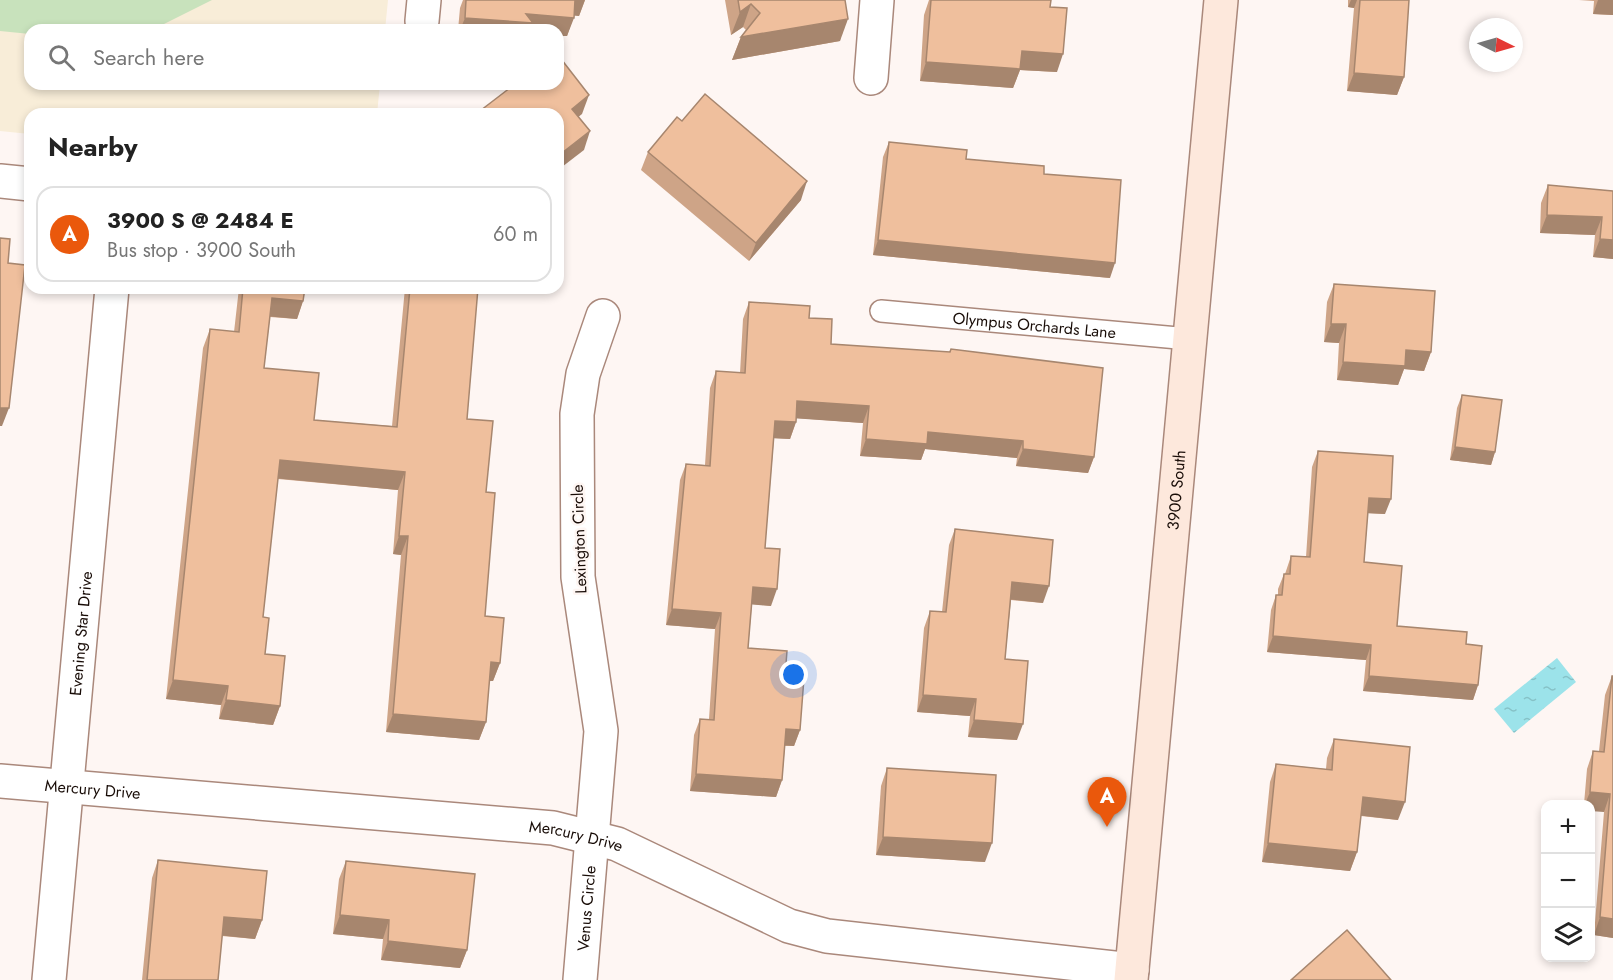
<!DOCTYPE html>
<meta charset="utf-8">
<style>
:root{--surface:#fff;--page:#f6f6f6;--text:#222;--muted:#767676;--line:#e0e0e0;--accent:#ea580c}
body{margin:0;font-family:Jost,sans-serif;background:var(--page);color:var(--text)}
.controls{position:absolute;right:18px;bottom:18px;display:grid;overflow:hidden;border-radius:12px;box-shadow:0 3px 9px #0003}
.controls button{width:54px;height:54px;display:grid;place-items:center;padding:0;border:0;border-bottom:2px solid var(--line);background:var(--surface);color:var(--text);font:30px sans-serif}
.compass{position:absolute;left:1469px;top:18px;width:54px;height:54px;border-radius:50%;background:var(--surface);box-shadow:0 3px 9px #0003;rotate:95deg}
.you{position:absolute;left:794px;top:675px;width:21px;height:21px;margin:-15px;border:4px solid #fff;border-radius:50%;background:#1a73e8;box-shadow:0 0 0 9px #1a73e833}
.badge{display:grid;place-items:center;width:39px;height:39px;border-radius:50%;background:var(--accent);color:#fff;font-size:20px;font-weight:700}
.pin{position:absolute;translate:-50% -50px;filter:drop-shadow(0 2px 3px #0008)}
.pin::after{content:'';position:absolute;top:32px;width:21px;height:18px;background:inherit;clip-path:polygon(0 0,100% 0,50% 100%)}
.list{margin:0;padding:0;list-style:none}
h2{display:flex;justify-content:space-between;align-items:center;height:78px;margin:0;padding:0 24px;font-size:26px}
h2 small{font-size:20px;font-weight:400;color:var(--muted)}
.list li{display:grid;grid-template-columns:39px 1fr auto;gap:18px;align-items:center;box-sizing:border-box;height:96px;margin:0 12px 12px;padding:0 12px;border:2px solid var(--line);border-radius:18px}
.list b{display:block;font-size:22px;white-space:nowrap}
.list p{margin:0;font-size:20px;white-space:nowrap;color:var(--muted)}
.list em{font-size:20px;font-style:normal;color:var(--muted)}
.icon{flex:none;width:33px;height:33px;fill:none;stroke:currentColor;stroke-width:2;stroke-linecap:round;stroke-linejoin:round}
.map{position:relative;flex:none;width:1613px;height:980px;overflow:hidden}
.search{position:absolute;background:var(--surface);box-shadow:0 3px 9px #0003;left:24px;top:24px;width:540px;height:66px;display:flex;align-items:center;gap:15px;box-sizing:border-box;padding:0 21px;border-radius:18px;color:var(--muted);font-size:22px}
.panel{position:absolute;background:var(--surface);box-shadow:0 3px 9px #0003;left:24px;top:108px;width:540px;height:186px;border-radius:18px}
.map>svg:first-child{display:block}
</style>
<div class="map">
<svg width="1613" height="980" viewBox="0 0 1613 980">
<defs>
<pattern id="water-ripples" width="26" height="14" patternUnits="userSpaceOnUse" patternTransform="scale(1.5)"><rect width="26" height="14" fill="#9ce3ea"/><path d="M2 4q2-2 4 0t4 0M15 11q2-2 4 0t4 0" fill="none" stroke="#86c2c7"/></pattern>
</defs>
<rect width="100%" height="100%" fill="#fef6f3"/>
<!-- education -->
<path fill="#f8edd8" d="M0 0H388L385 30H30V84H380L377 114H30V134L0 131Z"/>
<!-- grass -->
<path fill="#c8e2bc" d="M0 0H212L164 24 142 30H30V34L0 31Z"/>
<!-- water -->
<path fill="url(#water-ripples)" d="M1557 658 1576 682 1514 733 1494 709Z"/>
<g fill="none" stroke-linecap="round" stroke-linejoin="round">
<!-- lane casing -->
<g stroke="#aa887b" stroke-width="24">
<g id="lane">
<path id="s1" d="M881 311 1189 339"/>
</g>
</g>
<!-- street casing -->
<g stroke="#aa887b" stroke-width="36">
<g id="street">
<path d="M422 21 424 0"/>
<path d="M871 78 877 0"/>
<path d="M0 181 30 184"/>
<path id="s2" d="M0 781 553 828 617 844 789 926 827 936 1132 970"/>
<path id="s3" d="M49 980 112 288"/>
<path id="s4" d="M580 980 601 731 578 577 577 414 583 374 603 316"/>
</g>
</g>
<!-- secondary casing -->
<g stroke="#aa887b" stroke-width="36">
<g id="secondary">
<path id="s5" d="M1131 980 1221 0"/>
</g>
</g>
<!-- lane -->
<use href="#lane" stroke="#fff" stroke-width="21"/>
<!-- street -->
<use href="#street" stroke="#fff" stroke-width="33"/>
<!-- secondary -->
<use href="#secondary" stroke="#fde8dc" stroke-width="33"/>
</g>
<!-- wall -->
<g fill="#cea487">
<path d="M463 0H585L579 16 574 15 567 36H558V30H458L460 8Z"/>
<path d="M725 0H845L840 41 732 60 741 37 746 30 743 27 731 35Z"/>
<path d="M929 0H1051L1050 7 1057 72 1020 70 1013 88 920 81 924 15Z"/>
<path d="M1348 0H1409L1404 77 1397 95 1347 91 1354 8 1348 7Z"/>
<path d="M1579 0H1613V15L1593 14 1594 1Z"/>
<path d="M682 121 801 200 749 261 641 170 648 152Z"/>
<path d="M889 142 966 159 1110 278 873 255 883 157Z"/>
<path d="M1548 185 1613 191V259L1593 257 1595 235 1540 233 1541 203Z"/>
<path d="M1334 284 1431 352 1424 371 1404 369 1398 385 1337 380 1339 343 1324 342 1327 302Z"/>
<path d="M239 288H305L303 301 297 319 270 317 264 368 314 420 392 426 405 288H478L467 419 486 492 485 616 500 663 493 681H489L486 722 479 740 386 732 401 555 393 554 398 490 278 479 263 617 265 654 280 706 273 725 219 719 221 705 166 699 203 348 210 329 234 332Z"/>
<path d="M749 302 809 318 831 344 949 352 951 349 1094 457 1088 473 1016 466 1017 458 925 449 921 460 860 456 863 423 796 418V422L790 439 774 438 765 548 771 606 752 604 748 648 785 676 800 730 794 746H785L782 780 776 797 690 791 694 735 700 719H709L715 629 666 625 680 480 686 464 705 465 710 388 716 371 740 373 743 319Z"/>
<path d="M1462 395 1495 452 1491 465 1450 460 1457 408Z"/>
<path d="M1318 451 1385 514 1368 513 1364 562 1397 626 1466 644 1478 685 1473 700 1363 691 1366 660 1267 652 1271 610 1276 595H1278V589L1284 574H1285L1291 556 1306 557 1312 467Z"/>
<path d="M955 529 1043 603 1011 600 1005 659 1017 740 968 737 970 716 917 712 924 628 930 611 942 612 949 545Z"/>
<path d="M1612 676 1613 938 1594 935 1604 812 1590 804H1584L1587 769 1593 751H1599L1605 695Z"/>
<path d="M1334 739 1398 820 1361 816 1357 852 1350 871 1262 862 1270 782 1276 764 1326 769 1327 758Z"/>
<path d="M887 768 985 862 876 855 881 786Z"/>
<path d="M158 860 262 920 255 939 222 936 218 980H142L152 878Z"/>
<path d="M346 861 467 950 460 968 381 960 383 939 333 934 339 879Z"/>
</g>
<!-- shaded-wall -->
<g fill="#a7866e">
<path d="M574 0H585L579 16 568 15Z"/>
<path d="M1351 0H1357L1354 8 1348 7Z"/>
<path d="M1598 0H1613V15L1593 14Z"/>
<path d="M751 4 743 27 731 35 740 12Z"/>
<path d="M526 14 574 18 567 36H558V30H460L465 18Z"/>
<path d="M848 19 840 41 732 60 741 37Z"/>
<path d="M1022 51 1063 54 1057 72 1020 70 1013 88 920 81 926 62Z"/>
<path d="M1354 73 1404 77 1397 95 1347 91Z"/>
<path d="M589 95 582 114 566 127 572 109Z"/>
<path d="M590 131 584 150 558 170V156Z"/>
<path d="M807 181 801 200 749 261 756 243Z"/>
<path d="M1547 215 1602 217 1595 235 1540 233Z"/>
<path d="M1600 239 1613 240V259L1593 257Z"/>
<path d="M878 240 1115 263 1110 278 873 255Z"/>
<path d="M272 298 303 301 297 319 265 316Z"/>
<path d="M1331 324H1346L1339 343 1324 342Z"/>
<path d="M1406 350 1431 352 1424 371 1404 369 1398 385 1337 380 1343 362Z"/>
<path d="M797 401 869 406 863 423 791 418Z"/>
<path d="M0 408H9L2 426H0Z"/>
<path d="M775 421 796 422 790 439 769 438Z"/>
<path d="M928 432 1023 441 1017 458 925 449 921 460 860 456 866 439Z"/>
<path d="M1455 447 1495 452 1491 465 1450 460Z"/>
<path d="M1023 449 1094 457 1088 473 1016 466Z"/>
<path d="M280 460 405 472 398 490 273 478Z"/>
<path d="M1369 498 1391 499 1385 514 1363 513Z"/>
<path d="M399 536H408L401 555 393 554Z"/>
<path d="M1012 582 1049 586 1043 603 1006 599Z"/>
<path d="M753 587 777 589 771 606 747 604Z"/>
<path d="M672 609 721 613 715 629 666 625Z"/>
<path d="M1273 636 1371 645 1366 660 1267 652Z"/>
<path d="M491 662 500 663 493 681H484Z"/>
<path d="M1369 676 1478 685 1473 700 1363 691Z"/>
<path d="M173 680 228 686 221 705 166 699Z"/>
<path d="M923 695 976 699 970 716 917 712Z"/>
<path d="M226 700 280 706 273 725 219 719Z"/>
<path d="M393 714 486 722 479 740 386 732Z"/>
<path d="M974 720 1023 724 1017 740 968 737Z"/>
<path d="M786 729 800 730 794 746 780 745Z"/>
<path d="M696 774 782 780 776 797 690 791Z"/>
<path d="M1590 792 1610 794 1604 812 1590 811V804H1585Z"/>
<path d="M1363 797 1405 802 1398 820 1356 815Z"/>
<path d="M883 837 992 843 985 862 876 855Z"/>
<path d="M1268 843 1357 852 1350 871 1262 862Z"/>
<path d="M340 915 389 920 383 939 333 934Z"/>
<path d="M224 917 262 920 255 939 217 935Z"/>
<path d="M1600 917 1613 919V938L1594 935Z"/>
<path d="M388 941 467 950 460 968 381 960Z"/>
</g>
<!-- building -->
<g fill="#efbf9d" stroke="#a7866e" stroke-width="1.5">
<path d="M466 0H575L574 18 526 14 533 23 465 18Z"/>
<path d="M738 0H845L848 19 741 37 760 13 751 4 740 12Z"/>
<path d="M931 0H1051L1050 7 1067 8 1063 54 1022 51 1020 69 926 62Z"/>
<path d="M1360 0H1409L1404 77 1354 73Z"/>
<path d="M558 55 589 95 572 109 590 131 558 156V114H476L515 84H558Z"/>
<path d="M705 94 807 181 756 243 648 152 677 117 682 121Z"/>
<path d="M889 142 967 150 966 159 1044 166V174L1121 180 1115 263 878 240Z"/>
<path d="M1548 185 1613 191V240L1600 239 1602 217 1547 215Z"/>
<path d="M0 238 10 239 8 263 25 265 9 408H0Z"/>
<path d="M1334 284 1435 291 1431 352 1406 350 1405 366 1343 362 1346 324H1331Z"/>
<path d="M243 288H305L303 301 272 298 264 368 319 373 314 420 397 427 410 288H478L467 419 493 421 486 492 495 493 485 616 504 618 500 663 491 662 486 722 393 714 408 536H399L405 472 280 460 263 617 269 618 265 654 285 656 280 706 226 700 228 686 173 680 210 329 239 332Z"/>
<path d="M749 302 810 306 809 318 832 319 831 344 950 352 951 349 1103 368 1094 457 1023 449V441L928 432 927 444 866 439 869 406 797 401 796 422 775 421 765 548 780 549 777 589 753 587 748 648 787 651 785 676 804 678 800 730 786 729 782 780 696 774 700 719 714 720 721 613 672 609 686 464 710 466 716 371 745 373Z"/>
<path d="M1462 395 1502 400 1495 452 1455 447Z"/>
<path d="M1318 451 1393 456 1391 499 1369 498 1364 562 1402 566 1397 626 1467 632 1466 644 1482 646 1478 685 1369 676 1371 645 1273 636 1276 595H1282L1284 574H1290L1291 556 1310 557Z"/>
<path d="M955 529 1053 540 1049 586 1012 582 1005 659 1028 661 1023 724 974 720 976 699 923 695 930 611 946 612Z"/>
<path d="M1612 676H1613V919L1600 917 1610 794 1590 792 1593 751 1604 752Z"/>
<path d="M1334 739 1410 747 1405 802 1363 797 1357 852 1268 843 1276 764 1332 770Z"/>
<path d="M887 768 996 775 992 843 883 837Z"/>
<path d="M158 860 267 871 262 920 224 917 218 980H147Z"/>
<path d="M346 861 475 874 467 950 388 941 389 920 340 915Z"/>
<path d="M1347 930 1391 980H1291Z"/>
</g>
<g text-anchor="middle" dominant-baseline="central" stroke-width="5" stroke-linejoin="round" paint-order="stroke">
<!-- street labels -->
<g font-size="16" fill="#180c07" stroke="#fef6f3">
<text stroke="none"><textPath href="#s1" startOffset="154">Olympus Orchards Lane</textPath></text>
<text stroke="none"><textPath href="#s5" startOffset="492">3900 South</textPath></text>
<text transform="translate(579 539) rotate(-92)">Lexington Circle</text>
<text stroke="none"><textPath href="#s3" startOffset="348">Evening Star Drive</textPath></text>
<text stroke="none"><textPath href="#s2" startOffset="93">Mercury Drive</textPath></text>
<text stroke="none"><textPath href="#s2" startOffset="579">Mercury Drive</textPath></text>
<text stroke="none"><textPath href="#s4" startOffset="72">Venus Circle</textPath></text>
</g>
</g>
</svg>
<div class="controls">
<button>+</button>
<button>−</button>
<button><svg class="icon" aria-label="layers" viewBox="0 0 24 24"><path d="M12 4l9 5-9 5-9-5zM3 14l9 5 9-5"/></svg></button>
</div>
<svg class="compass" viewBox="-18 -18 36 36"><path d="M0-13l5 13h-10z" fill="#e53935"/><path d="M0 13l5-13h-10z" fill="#767676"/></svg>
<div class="you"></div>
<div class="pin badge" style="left:1107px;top:827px">A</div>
<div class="search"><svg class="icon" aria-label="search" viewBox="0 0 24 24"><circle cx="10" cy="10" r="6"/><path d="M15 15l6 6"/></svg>Search here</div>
<section class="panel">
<h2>Nearby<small></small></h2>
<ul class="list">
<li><span class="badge">A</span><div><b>3900 S @ 2484 E</b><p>Bus stop · 3900 South</p></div><em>60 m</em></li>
</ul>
</section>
</div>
